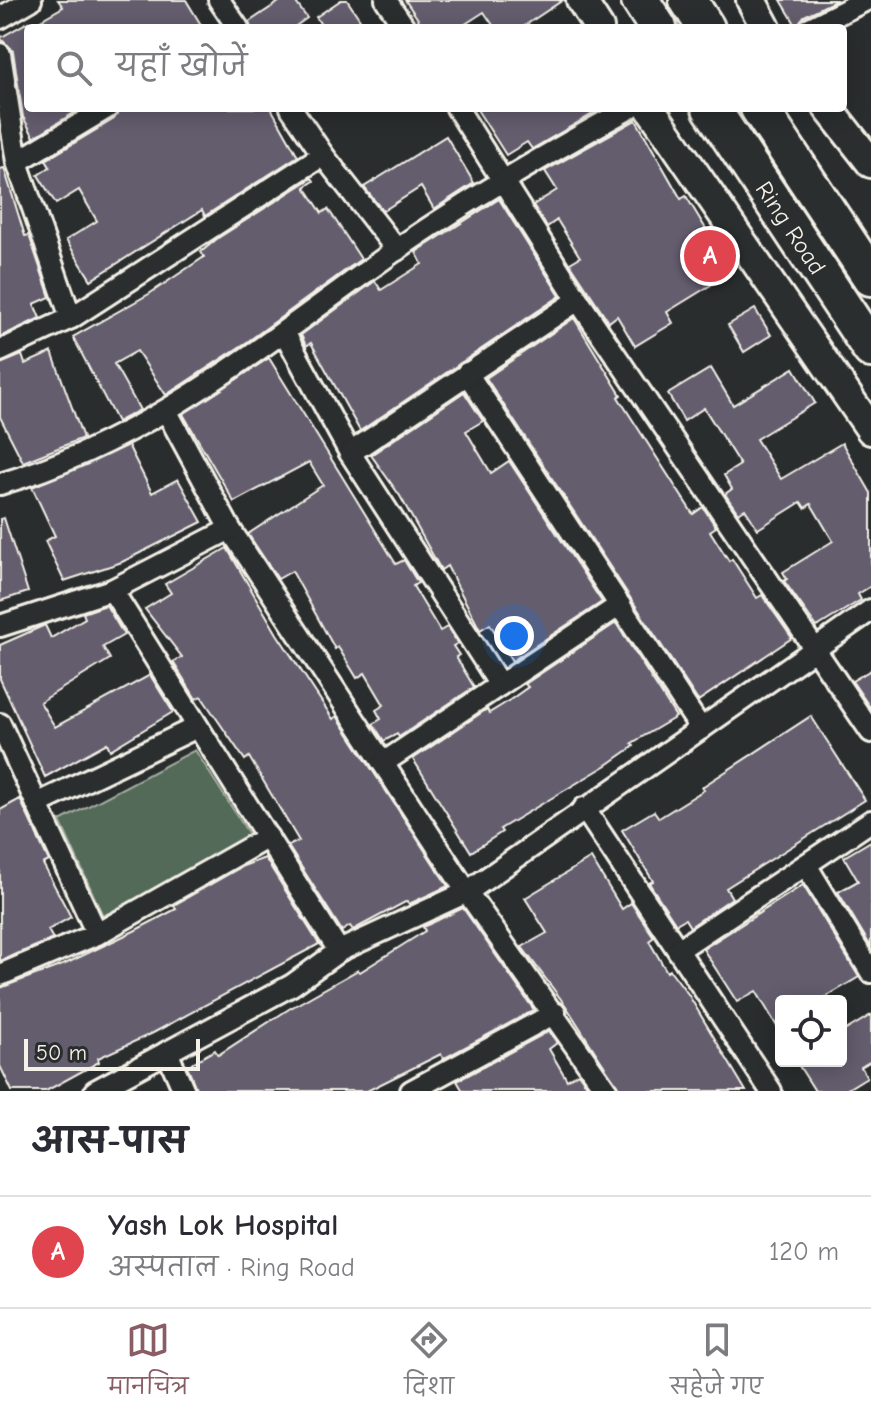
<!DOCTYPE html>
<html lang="hi">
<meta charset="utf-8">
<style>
:root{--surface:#fff;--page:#f2f2f3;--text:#2b2b33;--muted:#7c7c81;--line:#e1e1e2;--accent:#8a5d65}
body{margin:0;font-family:"Comic Neue","Playpen Sans Deva",sans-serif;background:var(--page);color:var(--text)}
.controls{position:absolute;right:24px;bottom:24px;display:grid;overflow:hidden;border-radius:8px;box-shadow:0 4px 20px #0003}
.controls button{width:72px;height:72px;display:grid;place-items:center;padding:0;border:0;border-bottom:2px solid var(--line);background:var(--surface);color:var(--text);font:40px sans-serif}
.scale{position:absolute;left:24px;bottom:20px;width:176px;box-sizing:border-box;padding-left:8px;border:4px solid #f4f1e8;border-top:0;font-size:22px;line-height:28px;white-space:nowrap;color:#f4f1e8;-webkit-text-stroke:6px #2a2d2e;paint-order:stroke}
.you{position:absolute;left:514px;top:636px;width:28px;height:28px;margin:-20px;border:6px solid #fff;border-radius:50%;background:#1a73e8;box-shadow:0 0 0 12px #1a73e833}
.badge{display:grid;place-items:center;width:52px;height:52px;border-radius:50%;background:var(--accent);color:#fff;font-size:26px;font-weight:700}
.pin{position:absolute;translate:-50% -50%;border:4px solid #fff;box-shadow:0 2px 8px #0006}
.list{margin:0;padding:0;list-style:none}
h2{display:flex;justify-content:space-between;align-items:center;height:104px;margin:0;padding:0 32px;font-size:34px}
h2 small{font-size:26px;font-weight:400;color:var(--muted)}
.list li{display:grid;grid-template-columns:52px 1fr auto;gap:24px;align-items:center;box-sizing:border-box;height:112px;padding:0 32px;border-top:2px solid var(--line)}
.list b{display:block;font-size:30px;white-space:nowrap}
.list p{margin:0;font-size:26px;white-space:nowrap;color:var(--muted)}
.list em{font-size:26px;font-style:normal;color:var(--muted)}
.icon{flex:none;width:44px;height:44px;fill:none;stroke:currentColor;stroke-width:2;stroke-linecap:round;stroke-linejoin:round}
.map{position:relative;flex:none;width:871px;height:1091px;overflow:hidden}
.search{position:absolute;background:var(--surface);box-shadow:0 4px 20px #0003;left:24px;right:24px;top:24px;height:88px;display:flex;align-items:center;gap:20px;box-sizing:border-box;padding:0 28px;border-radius:8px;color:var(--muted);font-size:30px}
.sheet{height:216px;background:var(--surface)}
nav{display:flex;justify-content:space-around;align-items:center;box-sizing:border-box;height:112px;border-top:2px solid var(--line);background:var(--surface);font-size:22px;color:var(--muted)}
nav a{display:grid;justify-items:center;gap:4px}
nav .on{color:var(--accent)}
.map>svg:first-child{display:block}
</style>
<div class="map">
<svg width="871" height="1091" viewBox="0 0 871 1091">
<rect width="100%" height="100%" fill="#2a2d2e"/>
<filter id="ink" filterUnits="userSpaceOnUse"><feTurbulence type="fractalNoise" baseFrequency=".0125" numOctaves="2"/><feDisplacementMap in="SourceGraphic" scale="16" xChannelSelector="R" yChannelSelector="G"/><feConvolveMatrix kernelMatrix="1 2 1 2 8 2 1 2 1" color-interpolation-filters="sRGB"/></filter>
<g filter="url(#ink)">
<!-- green -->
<path fill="#536b58" stroke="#a4aea0" stroke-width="2" d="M195 750 252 839 103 916 60 821Z"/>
<!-- building -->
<g fill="#635d6e" stroke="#f4f1e8" stroke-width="2">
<path d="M58 0H186L203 28H28V108H82L34 137 23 117 13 51 0 38 28 22V27L63 7Z"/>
<path d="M282 0H294L307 18 293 28H251L249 22Z"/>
<path d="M341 0H347L361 21 350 28H323L316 17Z"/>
<path d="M405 0H563L521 28H495L484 12 459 28H424Z"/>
<path d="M781 0H837L804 16 797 27Z"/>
<path d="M120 108H271L298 156 205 216 202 210 91 280 66 240 97 221 79 190 56 204 38 175 50 167 46 160 114 119Z"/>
<path d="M476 108H603L532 149 527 142 506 155Z"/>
<path d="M636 120 681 199 686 196 732 272 667 312 673 323 635 346 617 316 609 322 570 263 580 257 557 220 547 227 533 205 557 190 545 171Z"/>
<path d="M446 136 474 183 434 209 421 187 383 211 364 187Z"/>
<path d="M4 168 25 236 29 235 50 297 34 304 40 318 0 337V169Z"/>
<path d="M312 178 314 181 305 187 322 213 328 209 361 259 247 342 166 395 137 351 114 364 140 410 117 422 73 337 149 294 204 257 201 252 218 238Z"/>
<path d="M499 199 560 296 360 431 311 343 306 346 301 335 375 281 381 290 422 264 416 252Z"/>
<path d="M755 309 771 335 744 352 728 325Z"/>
<path d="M574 318 621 395 618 397 693 514 703 507 716 527 710 531 729 561 732 559 757 598 762 595 792 638 698 701 486 378Z"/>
<path d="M52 352 83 438 23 462 0 417V364L22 355 25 364Z"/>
<path d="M269 358 396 564 404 560 418 583 413 586 440 631 447 627 458 643 453 646 459 655 456 657 474 687 399 737 397 734 384 741 373 724 381 719 376 710 384 705 365 673 357 678 338 647 335 649 292 571 278 579 248 534 323 485 309 462 234 502 183 414Z"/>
<path d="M711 368 733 405 794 368 815 403 756 439 781 479 842 443 871 493V586L858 594 861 600 817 627 784 581 787 579 783 572 833 541 811 504 805 508 801 502 758 529 745 509 738 513 725 494 732 489 724 475 740 465 704 408 684 421 668 394Z"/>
<path d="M464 392 483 421 466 431 491 473 509 461 602 602 512 661 490 624 480 630 447 566 441 570 400 496 371 455Z"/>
<path d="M128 445 152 493 178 479 202 522 122 562 64 581 45 541 55 536 32 487Z"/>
<path d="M4 518 28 592 0 601V519Z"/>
<path d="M227 548 277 634 333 719 337 716 448 886 409 904 407 901 353 930 350 926 342 931 288 846 299 841 249 757 245 760 201 696 196 699 173 662 182 657 145 609 171 593 165 584Z"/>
<path d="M106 605 124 635 103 647 110 659 40 702 55 727 150 675 173 712 110 750 107 743 45 777 0 679V645L45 625 51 638 85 618 83 613Z"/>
<path d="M616 623 676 717 632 743 634 746 607 765 500 829 502 832 471 852 413 759 487 709 489 713 507 702 528 687 525 684Z"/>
<path d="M871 670V709L852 681Z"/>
<path d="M811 716 865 800 726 888 732 898 690 927 685 919 676 924 649 883 653 881 622 830 654 811 659 818 704 790 702 787Z"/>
<path d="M20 799 49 861 43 864 71 917 48 930 53 939 0 961V810Z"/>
<path d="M871 841V947L838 892 858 881 844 857Z"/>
<path d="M265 858 319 944 153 1033 98 1058 99 1062 46 1091H12L0 1066V988L65 964 134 931 176 909 174 905 243 866Z"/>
<path d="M591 858 622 909 631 903 654 937 649 941 667 972 670 970 688 994 746 1091H620L566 1006 522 947 547 933 525 898Z"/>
<path d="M803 885 859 977 819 1001H781V1033L756 991 737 1002 703 949Z"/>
<path d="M463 908 534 1010 443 1059 441 1054 367 1091H197L187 1066 215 1050 218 1055 289 1009 358 970 360 972 425 931 423 927Z"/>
<path d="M871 1015V1061L861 1067 867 1077 844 1091H815L796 1061H841V1033Z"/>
<path d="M549 1031 557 1043 549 1049 567 1080 578 1073 591 1091H463L457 1081Z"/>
</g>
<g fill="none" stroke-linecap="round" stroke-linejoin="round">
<!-- street casing -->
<g stroke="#f4f1e8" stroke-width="26">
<g id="street">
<path d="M219 0 238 28"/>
<path d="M386 0 405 28"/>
<path d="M0 18 31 0"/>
<path d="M810 28 866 0"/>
<path d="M0 54 17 162 71 318"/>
<path d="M291 108 323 155 397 250"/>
<path d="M457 108 578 300 871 732"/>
<path d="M17 162 107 108"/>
<path d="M284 332 350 453 500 685"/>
<path d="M0 351 71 318 323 155"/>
<path d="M467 373 701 729"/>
<path d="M167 412 230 529 467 892 607 1091"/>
<path d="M350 453 578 300"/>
<path d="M0 484C153 439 268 341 396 250 472 197 550 152 630 108"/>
<path d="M112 590 339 951"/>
<path d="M0 626 112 590 230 529"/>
<path d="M0 724 97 934"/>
<path d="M383 763 620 605"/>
<path d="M37 804 197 727"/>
<path d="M584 808 771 1091"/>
<path d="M806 865 871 972"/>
<path d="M678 950 871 821"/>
<path d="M0 975 97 934 268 837"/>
<path d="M167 1052 184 1091"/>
<path d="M95 1091 292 985 339 951 467 892 871 610"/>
<path d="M411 1091 555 1013"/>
</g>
</g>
<!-- secondary casing -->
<g stroke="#f4f1e8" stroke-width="34">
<g id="secondary">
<path d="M581 0 599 28"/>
<path d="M751 0 766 28"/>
<path d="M650 108 871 430"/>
<path d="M828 108 871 163"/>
</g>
</g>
<!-- highway casing -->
<g stroke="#f4f1e8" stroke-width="42">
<g id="highway">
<path d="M640 0 658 28"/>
<path d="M688 0 706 28"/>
<path id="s1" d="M711 108 871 349"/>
<path d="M759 108 871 277"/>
</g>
</g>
<!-- street -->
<use href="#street" stroke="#2a2d2e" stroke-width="20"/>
<!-- secondary -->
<use href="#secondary" stroke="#2a2d2e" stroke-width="28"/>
<!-- highway -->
<use href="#highway" stroke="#2a2d2e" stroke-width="36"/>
</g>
</g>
<g text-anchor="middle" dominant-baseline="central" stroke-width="6" stroke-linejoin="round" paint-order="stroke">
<!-- street labels -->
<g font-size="24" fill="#f4f1e8" stroke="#2a2d2e">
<text stroke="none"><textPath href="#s1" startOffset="144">Ring Road</textPath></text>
</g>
</g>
</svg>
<div class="controls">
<button><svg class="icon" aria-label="locate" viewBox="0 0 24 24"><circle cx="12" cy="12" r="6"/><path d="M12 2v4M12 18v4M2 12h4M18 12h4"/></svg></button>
</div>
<div class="scale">50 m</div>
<div class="you"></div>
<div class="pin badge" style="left:710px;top:256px;background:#e0444e">A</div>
<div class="search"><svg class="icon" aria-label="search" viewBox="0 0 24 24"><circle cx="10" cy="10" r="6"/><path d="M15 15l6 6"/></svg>यहाँ खोजें</div>
</div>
<section class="sheet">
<h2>आस-पास<small></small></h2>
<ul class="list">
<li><span class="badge" style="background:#e0444e">A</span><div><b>Yash Lok Hospital</b><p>अस्पताल · Ring Road</p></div><em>120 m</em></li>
</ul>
</section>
<nav>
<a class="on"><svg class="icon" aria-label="map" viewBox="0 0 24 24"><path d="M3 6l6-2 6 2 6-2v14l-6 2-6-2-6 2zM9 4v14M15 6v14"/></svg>मानचित्र</a>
<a><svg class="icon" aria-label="directions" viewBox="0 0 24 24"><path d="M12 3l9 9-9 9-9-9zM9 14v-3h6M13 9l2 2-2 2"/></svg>दिशा</a>
<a><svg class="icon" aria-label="saved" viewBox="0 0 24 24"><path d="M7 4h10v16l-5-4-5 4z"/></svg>सहेजे गए</a>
</nav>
